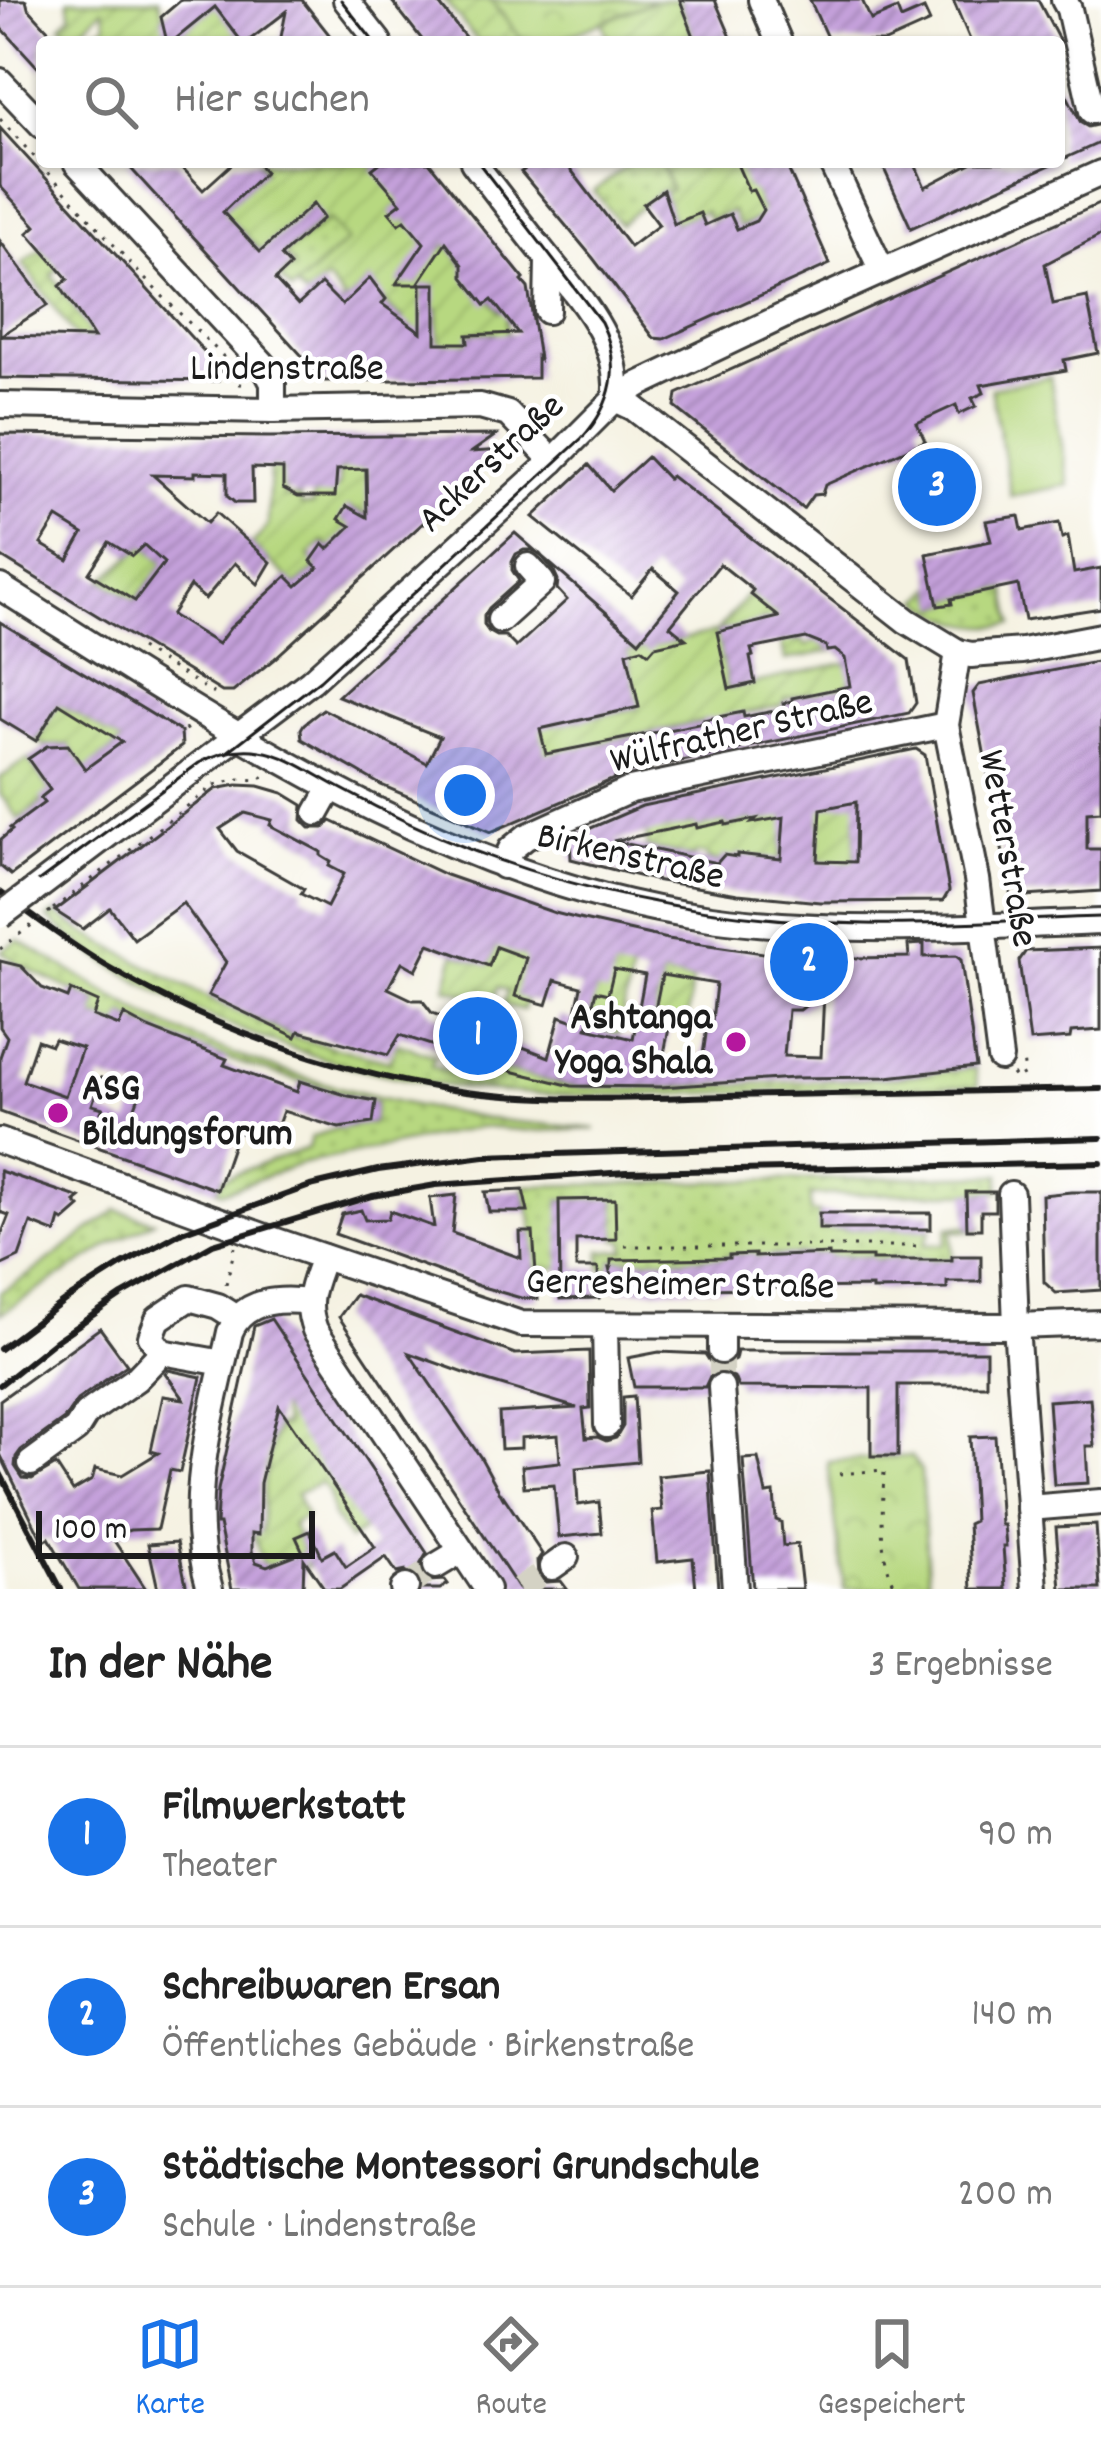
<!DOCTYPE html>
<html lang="de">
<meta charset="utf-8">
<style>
:root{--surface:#fff;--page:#f6f6f6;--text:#222;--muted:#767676;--line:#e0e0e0;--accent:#1a73e8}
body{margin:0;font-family:Dekko,sans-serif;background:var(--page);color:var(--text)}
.scale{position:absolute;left:36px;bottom:30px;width:279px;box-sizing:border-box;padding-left:12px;border:6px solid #1c1c1c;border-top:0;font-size:33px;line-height:42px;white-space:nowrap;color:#1c1c1c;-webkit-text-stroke:9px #fff;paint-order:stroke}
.you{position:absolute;left:465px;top:795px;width:42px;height:42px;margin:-30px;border:9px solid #fff;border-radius:50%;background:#1a73e8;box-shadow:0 0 0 18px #1a73e833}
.badge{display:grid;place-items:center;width:78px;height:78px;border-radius:50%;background:var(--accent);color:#fff;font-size:39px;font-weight:700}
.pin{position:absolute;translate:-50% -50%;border:6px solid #fff;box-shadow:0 3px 12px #0006}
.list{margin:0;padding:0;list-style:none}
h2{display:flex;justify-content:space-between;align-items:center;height:156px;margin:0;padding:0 48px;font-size:51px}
h2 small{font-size:39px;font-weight:400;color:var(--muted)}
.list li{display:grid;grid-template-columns:78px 1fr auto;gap:36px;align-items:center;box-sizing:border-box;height:180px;padding:0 48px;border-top:3px solid var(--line)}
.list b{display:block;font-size:45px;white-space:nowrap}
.list p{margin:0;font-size:39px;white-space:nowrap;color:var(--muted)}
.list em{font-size:39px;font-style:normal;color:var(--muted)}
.icon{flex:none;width:66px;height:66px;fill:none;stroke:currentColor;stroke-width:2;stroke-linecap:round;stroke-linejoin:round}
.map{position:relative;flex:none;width:1101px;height:1589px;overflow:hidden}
.search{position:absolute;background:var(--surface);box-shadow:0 3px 9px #0004;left:36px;right:36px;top:36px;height:132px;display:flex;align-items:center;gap:30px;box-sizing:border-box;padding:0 42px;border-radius:12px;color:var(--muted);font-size:45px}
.sheet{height:696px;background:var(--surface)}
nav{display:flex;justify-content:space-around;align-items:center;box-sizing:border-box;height:168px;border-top:3px solid var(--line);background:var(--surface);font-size:33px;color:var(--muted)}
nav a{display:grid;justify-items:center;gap:6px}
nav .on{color:var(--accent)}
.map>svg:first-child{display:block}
</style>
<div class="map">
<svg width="1101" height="1589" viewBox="0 0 1101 1589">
<defs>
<pattern id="grass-dots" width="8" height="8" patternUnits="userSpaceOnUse" patternTransform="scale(3)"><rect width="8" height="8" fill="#b7d880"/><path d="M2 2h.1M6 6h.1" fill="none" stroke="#9db96e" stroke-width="1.8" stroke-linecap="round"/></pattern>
<pattern id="park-crowns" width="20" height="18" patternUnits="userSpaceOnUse" patternTransform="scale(3)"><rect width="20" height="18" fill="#b7d880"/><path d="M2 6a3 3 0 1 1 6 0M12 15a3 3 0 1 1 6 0" fill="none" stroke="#9db96e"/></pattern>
<pattern id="garden-furrows" width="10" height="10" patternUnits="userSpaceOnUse" patternTransform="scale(3)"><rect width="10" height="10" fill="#b7d880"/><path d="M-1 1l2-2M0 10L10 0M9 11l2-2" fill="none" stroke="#9db96e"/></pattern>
<pattern id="building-hatch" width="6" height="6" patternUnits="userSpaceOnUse" patternTransform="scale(3)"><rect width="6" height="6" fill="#c5a1db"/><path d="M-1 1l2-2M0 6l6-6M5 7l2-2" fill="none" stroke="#9f82b1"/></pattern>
</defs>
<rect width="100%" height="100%" fill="#fff"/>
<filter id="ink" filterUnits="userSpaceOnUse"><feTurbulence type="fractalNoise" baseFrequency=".00833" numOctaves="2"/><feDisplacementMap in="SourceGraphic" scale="24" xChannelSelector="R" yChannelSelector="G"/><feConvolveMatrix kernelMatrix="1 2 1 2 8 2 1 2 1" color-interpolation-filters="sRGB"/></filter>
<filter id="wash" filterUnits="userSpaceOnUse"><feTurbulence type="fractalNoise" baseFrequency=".004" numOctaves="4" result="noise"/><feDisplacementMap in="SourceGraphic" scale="48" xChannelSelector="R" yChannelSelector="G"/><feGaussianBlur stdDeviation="2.7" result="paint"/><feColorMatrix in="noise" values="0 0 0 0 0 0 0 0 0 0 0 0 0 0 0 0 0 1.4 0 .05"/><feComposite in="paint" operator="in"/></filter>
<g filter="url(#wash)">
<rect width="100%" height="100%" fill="#f5f2e2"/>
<!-- grass -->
<g fill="url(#grass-dots)" stroke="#6a7a4e" stroke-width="3">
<path d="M632 162H660L671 189 664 194 662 190 620 224 594 191Z"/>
<path d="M330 219 348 241 292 291 280 279 294 265 284 254Z"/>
<path d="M934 587 939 606 951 604V599L1006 587 1013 624C978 631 949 622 921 600Z"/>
<path d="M55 912 81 931 218 1003 296 1038 389 1061 398 1043 435 1056 431 1066 447 1071 451 1061 488 1073 490 1066 571 1087 658 1088 888 1078 975 1068 978 1086C889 1088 801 1091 713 1093 624 1096 535 1098 448 1086 329 1069 199 1022 98 957 81 946 64 931 48 918Z"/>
<path d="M18 940C71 970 122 1005 178 1031 272 1073 375 1100 477 1117 516 1123 556 1125 596 1129L534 1131 481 1127 300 1164 223 1192 217 1190 220 1179 308 1148 311 1137 339 1128 373 1123 376 1102C342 1095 309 1084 275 1074 223 1058 172 1041 124 1015L119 1026 93 1016 98 1002 21 966 1 951Z"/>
<path d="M1000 1175 999 1192 810 1195V1212L819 1213 820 1229H931L924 1245 945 1244 948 1228 980 1224 981 1231H952V1260H872L871 1257H829L828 1254 755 1257 754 1254 730 1255 729 1258 612 1260 611 1268H601V1251L625 1250V1241L616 1239 615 1200H560L576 1268H535L532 1219 523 1190 526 1186Z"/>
<path d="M117 1210 154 1221 110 1245 0 1314V1292L32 1273Z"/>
</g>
<!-- park -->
<g fill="url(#park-crowns)" stroke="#6a7a4e" stroke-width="3">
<path d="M490 0H656L553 42H524Z"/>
<path d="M911 1456 921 1471 929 1589H844L828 1462Z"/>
</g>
<!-- garden -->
<g fill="url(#garden-furrows)" stroke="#6a7a4e" stroke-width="3">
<path d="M68 0H159L167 29 223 0 247 42H179L176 39 173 42H87L106 24 103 9 73 38 61 25 71 15Z"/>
<path d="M444 0H490L524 42H478Z"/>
<path d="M656 0H679L697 42H610L602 22Z"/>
<path d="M258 162H374L434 239 438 252 448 244 500 312 506 309 508 342H496L495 333 471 332 470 344H439L438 309 428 308V334L386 345 404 319 374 295 322 323 345 301 327 280 307 298 296 287 347 241 329 219 284 254 273 244 263 253 221 211 265 171Z"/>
<path d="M660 162H742L765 216 739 227 732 211 709 220 705 211 674 224 664 194 671 189Z"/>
<path d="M42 249 68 261 52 274 92 334 106 342H79L23 263Z"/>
<path d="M313 464 329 493 339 487 340 464H376L382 521 348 507 367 530 333 552 323 542 309 555 319 566 296 586 252 545 268 526 270 465H284V497H300L301 505H313Z"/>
<path d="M144 545 164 563 135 601 102 581Z"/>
<path d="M758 583 777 598 792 640H801L806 646 818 640 833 651 785 660 777 619 717 632 728 689 880 655 861 681 848 684 849 691 813 699 811 693 784 699 785 705 622 738 593 746 493 793 510 733 638 708 627 652 716 632Z"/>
<path d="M59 703 123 742 85 770 68 745 47 746 36 741Z"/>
<path d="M28 759 53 794 18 819 0 794V778Z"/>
<path d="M868 795 856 818 855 867H818L819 836 783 837 780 863C763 852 733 859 715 861L708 860 707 855 696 853 694 857 647 848V831L696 824 698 827 725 821 727 825 753 819 754 822Z"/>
<path d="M517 936 535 974 523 1010 503 1005 507 991 498 987 492 1002 446 988 455 954 489 965 499 938Z"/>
<path d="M616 962 633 965 618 1035 587 1028 595 991Z"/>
<path d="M662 975 692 980 686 1026 653 1019Z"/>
<path d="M277 1393 365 1530 349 1540 333 1516 329 1494 321 1483 296 1494 306 1517 292 1524 309 1565 286 1580 288 1589 263 1566 253 1532 262 1531 264 1482 276 1426H284Z"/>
</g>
<!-- pitch -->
<path fill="#b7d880" stroke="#6a7a4e" stroke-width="3" d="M1050 377 1069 485 1011 496 991 388Z"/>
<g id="blocks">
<!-- building -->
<g fill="url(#building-hatch)" fill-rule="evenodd">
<path d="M0 0H26L28 8 59 42H42V72L0 26Z"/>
<path d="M181 0H302L335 42H280L286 12 247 42H242L215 7 172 42H167L161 17Z"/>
<path d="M391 0H436L469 42H424Z"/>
<path d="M680 0H715L733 42H696Z"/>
<path d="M810 0H862L871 20 897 9 901 19 924 9 930 22 885 42H829Z"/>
<path d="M953 0H1038L1060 42H971Z"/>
<path d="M1059 80 1081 123 1088 127 1101 124V142L1059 161Z"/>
<path d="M0 128 222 371 218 381 0 378V336L94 338 60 286 68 279 28 233 36 226 0 186Z"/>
<path d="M125 162H177L203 190 234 162H256L265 172 223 212 260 252 313 204 323 218 281 256 290 266 275 280 298 305 321 284 342 305 370 278 386 299 382 304 421 332V284H436V343H468L467 335 518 333 492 300 485 305 463 277V265L446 242 418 284H396L424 243 405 220 399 224 389 212 401 203 372 169 381 162H429L524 279 522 281 528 288 539 359 537 357V378L325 381Z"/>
<path d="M518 162H565L630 247 659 225 643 204 663 190 674 224 700 213 705 225 730 214 737 229 756 221 763 210 753 190 749 191 736 162H785L830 264 664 339 654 338 593 258 521 172 524 170Z"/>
<path d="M881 162H914L925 187 973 162H1057L911 228Z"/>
<path d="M1101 203V235L1045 264 1053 304 1087 297 1098 353 1064 360 1066 370 981 385 984 393 972 398 976 406 959 414 956 405 917 423 925 441 825 485 822 494 813 495 803 509 675 407 677 394Z"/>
<path d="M0 241 48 305 0 336Z"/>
<path d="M0 434 269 437 496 435 472 452 503 450 274 659 233 692H222L0 556ZM252 468 283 469V488L298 496H335L337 470 366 469 367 517 347 506 339 519 351 526 328 549 323 544 311 561 318 568 297 586 287 576 230 628 218 644 171 615 190 586 205 599 235 563 258 584 271 562 216 513 207 523 153 475 195 476V472L227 473V496L235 503H253ZM57 518 83 534 68 560 41 544ZM109 542 132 556 144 545 164 563 135 601 89 573Z"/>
<path d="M647 457 668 479 671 476 909 660 916 703 909 713 630 772 491 832 381 785 302 739 301 729 304 724 323 709 427 763 440 737 338 696 515 533 639 641 679 591 653 569 631 596 533 517 589 465 611 490ZM524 550H532L540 554 554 571 558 580 557 589 567 600 516 647 505 636H496L489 632 484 625V616L489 608 519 581 512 570V562L516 554ZM720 564 753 590 750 594 779 617 717 632 729 689 755 683 750 657 753 656 751 649 806 638 826 646 827 651 835 650 845 658 850 686 792 698V701L783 703 784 709 744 717 743 712 703 720V723L546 754 540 729 639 707 627 652 642 648 649 653 655 646 686 639 670 626Z"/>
<path d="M1019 516 1022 530 1059 523 1062 538 1068 536 1074 573 1101 568V608L1025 620 1018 585 951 599 952 604 938 606 927 554 991 541 986 521Z"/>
<path d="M0 622 181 732 182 746 11 875 0 866V840L12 830 10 828 44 803 40 798 50 790 28 759 47 746 68 745 85 769 122 742 59 703 36 741 0 719Z"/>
<path d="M1101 661V811L1087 812V849H1101V891L1011 897 973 693 979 685Z"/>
<path d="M916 749 925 755 949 891 943 901 820 902 738 894 654 880 571 859 570 837 642 806ZM856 802 855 862 818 861 821 809ZM784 817 781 859 737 854V857L724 855 717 863 613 841 696 824 697 828 725 822 726 825 756 819 752 823Z"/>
<path d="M237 785 259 786 283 793 303 805 302 820 310 828H324L331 821 446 875 555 913 583 920 668 939 763 953 856 958 909 957 908 945 924 944V957L956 956 961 960 976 1067 887 1077 794 1078 661 1087 572 1086 515 1072 400 1035 388 1055 299 1031 296 1037 208 995 226 962 183 903 134 939 110 908 83 929 55 911 216 789ZM245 813 272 820 270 825 321 852V856L331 862 329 866 344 874 327 907 301 894 304 889 237 851 220 829ZM429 944 489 966 496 947 526 958 515 996 547 1005 555 980 581 987 574 1021 560 1016 549 1057 432 1013 422 1000H413L388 988 402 962 416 970ZM614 969 645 975 633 1039 587 1028 596 991 608 994ZM662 975 716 984 712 1021 708 1020 703 1055 693 1062 662 1064 670 1023 653 1019ZM824 992 821 1057 784 1056 788 1010H800Z"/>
<path d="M1101 948V1030L1071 1032 1070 1038 1030 1041 1019 961 1026 951Z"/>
<path d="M0 961 21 966 42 988 68 998 71 990 98 1002 93 1016 119 1026 124 1015 148 1028 227 1059 224 1065 297 1092 300 1081 349 1096 376 1101 373 1123 339 1128 283 1111 271 1144 237 1132 217 1190 0 1112V1057L7 1037 0 1027ZM54 1039 82 1048 65 1096 23 1081 37 1040 51 1045ZM101 1078 141 1091 129 1123 101 1112 103 1108 92 1105Z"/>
<path d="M0 1171 80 1198 75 1202 80 1207 64 1221 60 1219 56 1233 31 1223 19 1257 0 1266V1238L9 1215 0 1212Z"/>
<path d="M523 1190 528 1212H489L485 1192Z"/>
<path d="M966 1192H995V1211H981V1229H967Z"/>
<path d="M1071 1192H1101V1290L1056 1293 1044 1282 1042 1195Z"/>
<path d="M456 1195 452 1233 521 1258 520 1232H533L538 1299 521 1298 479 1286 335 1234 342 1214 361 1210 365 1220 388 1219 390 1211 434 1227 430 1198Z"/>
<path d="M615 1199 616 1239 576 1240V1268H598L599 1298 560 1299 559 1200Z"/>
<rect x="819" y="1213" width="112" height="16"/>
<path d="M755 1254V1257L829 1254V1257H872V1260H952V1256H981V1282H947V1289L872 1290V1287L614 1290 609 1268H611V1260L729 1258V1255Z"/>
<path d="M355 1295 515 1354 589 1351 590 1408 583 1409 586 1438 597 1437 606 1441 616 1438 623 1426V1397L634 1396 638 1462 576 1468 578 1505 599 1502 602 1533 559 1537 554 1485 524 1487 522 1466 560 1462 558 1435 521 1438V1448L501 1449 499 1413 577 1408 481 1379 409 1353 481 1458 504 1500V1497L542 1554 537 1561 538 1576 546 1582 561 1581 567 1589H519L339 1317Z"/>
<path d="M271 1319 427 1553 420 1565 423 1575 429 1581 445 1580 448 1584 440 1589H422L419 1577 406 1571 397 1573 386 1557 340 1589H325L304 1559 303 1589H232L219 1524H216L218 1490 254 1326ZM279 1406 375 1547 346 1567 335 1550 322 1557 310 1531 296 1537 303 1552 267 1566 256 1562 252 1551V1533L259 1534 260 1483Z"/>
<path d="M100 1328 127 1365 77 1400 64 1419 21 1450 16 1457 15 1466 23 1478 32 1479 56 1465 73 1491 92 1480 95 1469 122 1475 158 1453 151 1451 163 1396 184 1399 165 1373 168 1370 201 1377 180 1472 170 1470 157 1529 130 1530 111 1536 146 1589H79L49 1538 43 1542 0 1454V1400Z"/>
<path d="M737 1351H986V1385H898V1456H871V1388L738 1387 734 1377 721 1371 711 1374 705 1387H634L628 1358 659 1352 705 1354 712 1365 722 1367 735 1360Z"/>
<path d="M1090 1398 1094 1446H1086L1088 1483 1054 1485 1048 1401Z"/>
<path d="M995 1436 1001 1525H1004L1006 1546H1003L1006 1589H972L968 1524 974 1521 970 1437Z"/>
<path d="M758 1458 766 1494 774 1493 776 1520 781 1522 783 1546 797 1544 802 1589H753L743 1459Z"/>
<path d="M710 1471 718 1589H696L693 1558 657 1562 652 1511 662 1510 658 1476Z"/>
<path d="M1096 1525 1100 1589H1061L1056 1527Z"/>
<path d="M177 1542 187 1589H158L148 1544Z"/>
</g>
</g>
</g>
<g filter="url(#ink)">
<use href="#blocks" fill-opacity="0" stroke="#3d3c3a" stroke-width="3"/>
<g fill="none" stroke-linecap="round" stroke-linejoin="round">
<!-- minor-tunnel -->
<g stroke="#d4d2c4" stroke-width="24" stroke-dasharray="24 12" stroke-linecap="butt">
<path d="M721 1351V1387"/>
<path d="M406 1587 436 1566"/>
<path d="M519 1589 552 1567"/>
</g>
<!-- minor casing -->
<g stroke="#3d3c3a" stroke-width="30">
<g id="minor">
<path d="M346 0 379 42"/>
<path d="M761 0 779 42"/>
<path d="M1064 0 1069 9 1092 111"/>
<path d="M0 81 42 125"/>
<path d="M76 162 263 364 273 383V410"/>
<path d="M473 162C496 192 519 222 542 251 575 293 624 342 615 399"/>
<path d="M831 162 882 271"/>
<path d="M547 311 548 259"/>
<path d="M615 399 634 408 907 621 958 652 971 655 1022 651 1101 636"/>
<path d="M0 405 273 410 480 406 508 414 553 461"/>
<path d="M0 587C221 726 445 882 711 918 841 935 971 927 1101 922"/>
<path d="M500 620 542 582 528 566"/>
<path d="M958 652 946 725 977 879 1000 1058"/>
<path d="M317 813 331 788"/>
<path d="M503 866 511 849 526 837 630 790 946 725"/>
<path d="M32 892 311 681 553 461 615 399 640 384 796 310 1101 173"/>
<path d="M0 1141 274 1240 521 1324 1016 1326 1101 1323"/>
<path d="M1011 1194 1016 1326 1035 1589"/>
<path d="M323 1257C313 1286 304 1301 315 1330L487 1589"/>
<path d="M605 1325 607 1425"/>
<path d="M721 1326V1351"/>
<path d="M223 1363 162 1352 151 1337 158 1319 189 1298 218 1306 237 1318"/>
<path d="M721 1387 735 1589"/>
<path d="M31 1463 76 1430 86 1414 136 1379 162 1352"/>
<path d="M1029 1508 1101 1502"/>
<path d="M436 1566 461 1551"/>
<path d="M552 1567 566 1557"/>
<path d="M210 1589C184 1503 212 1416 230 1332 243 1300 278 1298 308 1302"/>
<path d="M403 1589 406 1587"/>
</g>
</g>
<!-- path -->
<g stroke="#3d3c3a" stroke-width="3" stroke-dasharray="3 9" stroke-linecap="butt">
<path d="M0 119 141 275 242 375 240 387"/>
<path d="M140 648 221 698"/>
<path d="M185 728 191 738"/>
<path d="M53 909 215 785 238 779 260 780 264 776"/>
<path d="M1012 1074 1016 1079 1025 1074 1023 1059"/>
<path d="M625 1246H923"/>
<path d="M226 1284 235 1247"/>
<path d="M839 1474 884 1470C883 1511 876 1552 897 1589"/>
</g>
<!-- minor -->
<use href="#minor" stroke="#fff" stroke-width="24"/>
<!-- tram -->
<g stroke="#1c1c1c" stroke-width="3">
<path d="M341 0 374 42"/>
<path d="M226 753 320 680 582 438C613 404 622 364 601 322L478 162"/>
<path d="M0 910 199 763C218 753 238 747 260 751 289 755 316 776 342 789 384 812 428 833 474 851 600 899 730 921 865 924 943 926 1022 919 1101 917"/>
</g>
<!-- rail -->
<g stroke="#1c1c1c" stroke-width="6">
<path d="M0 892C34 917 68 943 105 965 208 1027 326 1069 445 1089 539 1104 633 1098 727 1096 852 1094 976 1091 1101 1089"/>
<path d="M0 1349 64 1301 121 1265 182 1232 310 1186 378 1170 484 1156 1101 1138"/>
<path d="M0 1385 55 1341 122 1295 213 1244 372 1196 436 1185 626 1172 1101 1163"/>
<path d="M0 1473 61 1589"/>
</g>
<!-- minor-bridge casing -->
<g stroke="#3d3c3a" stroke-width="30" stroke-linecap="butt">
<path id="minor-bridge" d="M0 916 32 892"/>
</g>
<!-- path-bridge -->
<path stroke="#3d3c3a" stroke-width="3" stroke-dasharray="3 9" stroke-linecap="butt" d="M0 949 53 909"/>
<!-- minor-bridge -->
<use href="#minor-bridge" stroke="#fff" stroke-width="24"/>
</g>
</g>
<!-- markers -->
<g fill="#b5179e" stroke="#fff" stroke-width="4.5">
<circle cx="736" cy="1042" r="12"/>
<circle cx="58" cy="1113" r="12"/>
</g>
<g text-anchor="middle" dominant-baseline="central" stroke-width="9" stroke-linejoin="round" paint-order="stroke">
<!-- street labels -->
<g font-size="39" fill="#1c1c1c" stroke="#fff">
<text x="287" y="371">Lindenstraße</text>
<text transform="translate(493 465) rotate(-43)">Ackerstraße</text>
<text transform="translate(742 734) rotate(-13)">Wülfrather Straße</text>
<text transform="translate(1005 849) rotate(80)">Wetterstraße</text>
<text transform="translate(630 859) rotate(13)">Birkenstraße</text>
<text transform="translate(680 1287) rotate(1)">Gerresheimer Straße</text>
</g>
<!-- poi labels -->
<g font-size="39" font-weight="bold" fill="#1c1c1c" stroke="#fff" text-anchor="end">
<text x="712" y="1020">Ashtanga<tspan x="712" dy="45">Yoga Shala</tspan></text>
<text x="82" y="1091" text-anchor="start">ASG<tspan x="82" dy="45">Bildungsforum</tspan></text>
</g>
</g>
</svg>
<div class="scale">100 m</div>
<div class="you"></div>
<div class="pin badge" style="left:478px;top:1036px">1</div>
<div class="pin badge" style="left:809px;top:962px">2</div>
<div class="pin badge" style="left:937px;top:487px">3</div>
<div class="search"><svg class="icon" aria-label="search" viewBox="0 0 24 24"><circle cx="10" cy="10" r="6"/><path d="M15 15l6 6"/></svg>Hier suchen</div>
</div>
<section class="sheet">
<h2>In der Nähe<small>3 Ergebnisse</small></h2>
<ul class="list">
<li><span class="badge">1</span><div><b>Filmwerkstatt</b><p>Theater</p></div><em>90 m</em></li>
<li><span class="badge">2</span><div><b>Schreibwaren Ersan</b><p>Öffentliches Gebäude · Birkenstraße</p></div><em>140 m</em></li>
<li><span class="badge">3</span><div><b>Städtische Montessori Grundschule</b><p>Schule · Lindenstraße</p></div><em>200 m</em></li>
</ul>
</section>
<nav>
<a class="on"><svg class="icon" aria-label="map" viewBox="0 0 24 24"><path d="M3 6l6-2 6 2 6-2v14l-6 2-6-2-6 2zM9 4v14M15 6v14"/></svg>Karte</a>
<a><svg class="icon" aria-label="directions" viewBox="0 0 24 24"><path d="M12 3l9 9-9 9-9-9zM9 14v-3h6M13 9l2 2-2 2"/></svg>Route</a>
<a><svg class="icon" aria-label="saved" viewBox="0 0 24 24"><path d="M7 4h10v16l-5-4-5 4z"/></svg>Gespeichert</a>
</nav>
